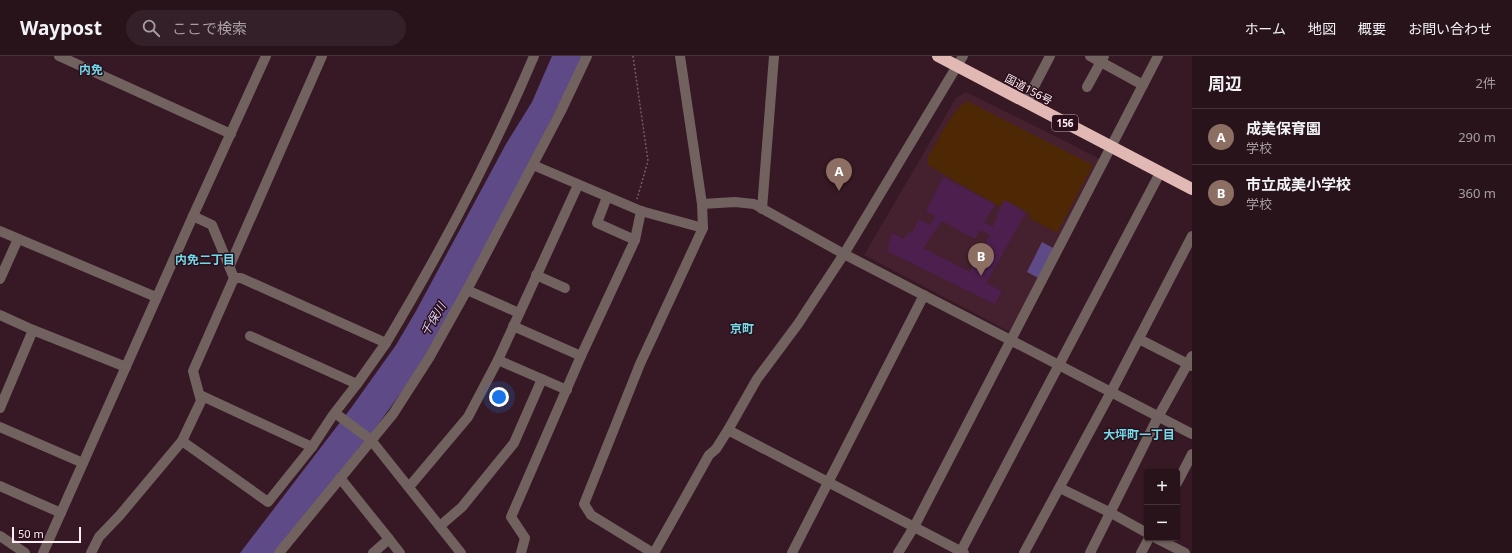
<!DOCTYPE html>
<html lang="ja">
<meta charset="utf-8">
<style>
:root{--surface:#28131b;--page:#342028;--text:#f1f3f6;--muted:#a59ea3;--line:#44323a;--accent:#ea580c}
body{margin:0;font-family:"Noto Sans","Noto Sans JP",sans-serif;background:var(--page);color:var(--text)}
.controls{position:absolute;right:12px;bottom:12px;display:grid;overflow:hidden;border-radius:4px;box-shadow:0 1px 3px #0004}
.controls button{width:36px;height:36px;display:grid;place-items:center;padding:0;border:0;border-bottom:1px solid var(--line);background:var(--surface);color:var(--text);font:20px sans-serif}
.scale{position:absolute;left:12px;bottom:10px;width:69px;box-sizing:border-box;padding-left:4px;border:2px solid #feedf2;border-top:0;font-size:11px;line-height:14px;white-space:nowrap;color:#feedf2;-webkit-text-stroke:3px #2b0f1b;paint-order:stroke}
.you{position:absolute;left:499px;top:341px;width:14px;height:14px;margin:-10px;border:3px solid #fff;border-radius:50%;background:#1a73e8;box-shadow:0 0 0 6px #1a73e833}
.badge{display:grid;place-items:center;width:26px;height:26px;border-radius:50%;background:var(--accent);color:#fff;font-size:13px;font-weight:700}
.pin{position:absolute;translate:-50% -33px;filter:drop-shadow(0 1px 2px #0008)}
.pin::after{content:'';position:absolute;top:21px;width:14px;height:12px;background:inherit;clip-path:polygon(0 0,100% 0,50% 100%)}
.list{margin:0;padding:0;list-style:none}
h2{display:flex;justify-content:space-between;align-items:center;height:52px;margin:0;padding:0 16px;font-size:17px}
h2 small{font-size:13px;font-weight:400;color:var(--muted)}
.list li{display:grid;grid-template-columns:26px 1fr auto;gap:12px;align-items:center;box-sizing:border-box;height:56px;padding:0 16px;border-top:1px solid var(--line)}
.list b{display:block;font-size:15px;white-space:nowrap}
.list p{margin:0;font-size:13px;white-space:nowrap;color:var(--muted)}
.list em{font-size:13px;font-style:normal;color:var(--muted)}
.icon{flex:none;width:22px;height:22px;fill:none;stroke:currentColor;stroke-width:2;stroke-linecap:round;stroke-linejoin:round}
.map{position:relative;flex:none;width:1192px;height:497px;overflow:hidden}
header{display:flex;align-items:center;gap:24px;box-sizing:border-box;height:56px;padding:0 20px;background:var(--surface);border-bottom:1px solid var(--line)}
header strong{font-size:19px}
nav{display:flex;gap:22px;margin-inline-start:auto;font-size:14px}
.search{width:280px;height:36px;background:var(--page);display:flex;align-items:center;gap:10px;box-sizing:border-box;padding:0 14px;border-radius:22px;color:var(--muted);font-size:15px}
main{display:flex}
aside{flex:1;background:var(--surface)}
.map>svg:first-child{display:block}
</style>
<header>
<strong>Waypost</strong>
<div class="search"><svg class="icon" aria-label="search" viewBox="0 0 24 24"><circle cx="10" cy="10" r="6"/><path d="M15 15l6 6"/></svg>ここで検索</div>
<nav><a>ホーム</a><a>地図</a><a>概要</a><a>お問い合わせ</a></nav>
</header>
<main>
<div class="map">
<svg width="1192" height="497" viewBox="0 0 1192 497">
<rect width="100%" height="100%" fill="#361924"/>
<!-- built -->
<path fill="#45212f" d="M966 36 1065 85 1103 105 1014 278 864 199 956 42Z"/>
<!-- green -->
<path fill="#4e2705" d="M967 45 1093 109 1057 177 1031 163 1029 158 1005 145 1000 151 928 109V101C937 86 953 53 967 45Z"/>
<!-- water -->
<g fill="#5d4a86">
<path d="M552 0H584L465 230 413 320 374 374 275 497H240L351 352 396 289 416 255 506 88 532 46Z"/>
<path d="M1042 186 1055 193 1040 223 1027 216Z"/>
</g>
<!-- building -->
<path fill="#4d1f4e" fill-rule="evenodd" d="M943 121 995 148 984 166 993 171 1000 151 1005 144 1026 156 986 227 1002 235 995 248 887 195 892 177 904 183 908 176 912 177 919 163 930 169 935 160 926 155ZM942 165 975 183 980 174 990 179 970 216 923 192Z"/>
<g fill="none" stroke-linecap="round" stroke-linejoin="round">
<!-- path -->
<path stroke="#745a63" stroke-width="1.5" stroke-dasharray="2 2" stroke-linecap="butt" d="M633 0 648 105 637 143"/>
<!-- minor -->
<g stroke="#72625f" stroke-width="10">
<path d="M59 0 231 78"/>
<path d="M1090 0 1143 29"/>
<path d="M1087 31 1104 0"/>
<path d="M1026 46 1050 0"/>
<path d="M533 109 641 155 703 172"/>
<path d="M607 141 597 167 635 184"/>
<path d="M702 148 735 146 754 148 844 198 1192 378"/>
<path d="M762 153 774 0"/>
<path d="M0 175 156 241"/>
<path d="M230 209 322 0"/>
<path d="M536 219 565 232"/>
<path d="M234 222H241L386 287 357 328"/>
<path d="M0 223 18 183"/>
<path d="M467 234 561 55 587 0"/>
<path d="M0 259 33 274"/>
<path d="M513 270 581 300"/>
<path d="M250 280 357 328 333 359 312 391"/>
<path d="M1139 283 1192 310"/>
<path d="M386 287C441 195 492 99 534 0"/>
<path d="M498 304 567 334"/>
<path d="M0 352 33 274 126 311"/>
<path d="M335 357 371 384 461 497"/>
<path d="M0 371 83 407"/>
<path d="M728 374 964 497"/>
<path d="M182 385 268 446 312 391 200 339"/>
<path d="M340 422 389 483"/>
<path d="M1177 427 1192 398"/>
<path d="M0 430 61 457"/>
<path d="M409 431 468 361 498 304 578 129"/>
<path d="M1060 432 1111 457 1147 477"/>
<path d="M440 470 462 451 514 387 542 323"/>
<path d="M0 480 25 497"/>
<path d="M1156 482 1185 497"/>
<path d="M961 495 1160 117"/>
<path d="M43 497 193 160 266 0"/>
<path d="M91 497 99 481 120 459 182 385 201 345 193 315 234 222 212 169 193 160"/>
<path d="M279 497 393 358 429 302 467 234 519 257"/>
<path d="M373 497 389 483 400 497"/>
<path d="M521 497 525 482 511 461 581 300 635 184 641 155"/>
<path d="M653 497 591 459 584 448 640 308 703 172 702 148 680 0"/>
<path d="M654 497 709 399 716 393 728 374 757 323 798 268 844 198 963 0"/>
<path d="M792 497 924 239"/>
<path d="M898 497 914 471 1158 0"/>
<path d="M1024 497 1111 336 1192 180"/>
<path d="M1090 497 1158 361 1192 300"/>
<path d="M1141 497 1149 482"/>
</g>
<!-- highway -->
<path stroke="#e1b8b3" stroke-width="12" d="M938 0 1192 133"/>
</g>
<g text-anchor="middle" dominant-baseline="central" stroke-width="3" stroke-linejoin="round" paint-order="stroke">
<!-- shield labels -->
<rect fill="#2b0f1b" stroke="#bfaab2" stroke-width="1" x="1052" y="59" width="26" height="16" rx="3"/>
<g font-size="10" font-weight="bold" fill="#feedf2">
<text x="1065" y="67">156</text>
</g>
<!-- street labels -->
<g font-size="11" fill="#feedf2" stroke="#2b0f1b">
<text transform="translate(1029 33) rotate(28)">国道156号</text>
</g>
<!-- neighbourhood labels -->
<g font-size="12" font-weight="bold" fill="#71daea" stroke="#2b0f1b">
<text x="91" y="13">内免</text>
<text x="205" y="203">内免二丁目</text>
<text x="742" y="272">京町</text>
<text x="1139" y="378">大坪町一丁目</text>
</g>
<!-- water labels -->
<g font-size="12" font-style="italic" fill="#d8cff3" stroke="#2b0f1b">
<text transform="translate(433 263) rotate(-59)">千保川</text>
</g>
</g>
</svg>
<div class="controls">
<button>+</button>
<button>−</button>
</div>
<div class="scale">50 m</div>
<div class="you"></div>
<div class="pin badge" style="left:839px;top:135px;background:#8d6e63">A</div>
<div class="pin badge" style="left:981px;top:220px;background:#8d6e63">B</div>
</div>
<aside>
<h2>周辺<small>2件</small></h2>
<ul class="list">
<li><span class="badge" style="background:#8d6e63">A</span><div><b>成美保育園</b><p>学校</p></div><em>290 m</em></li>
<li><span class="badge" style="background:#8d6e63">B</span><div><b>市立成美小学校</b><p>学校</p></div><em>360 m</em></li>
</ul>
</aside>
</main>
